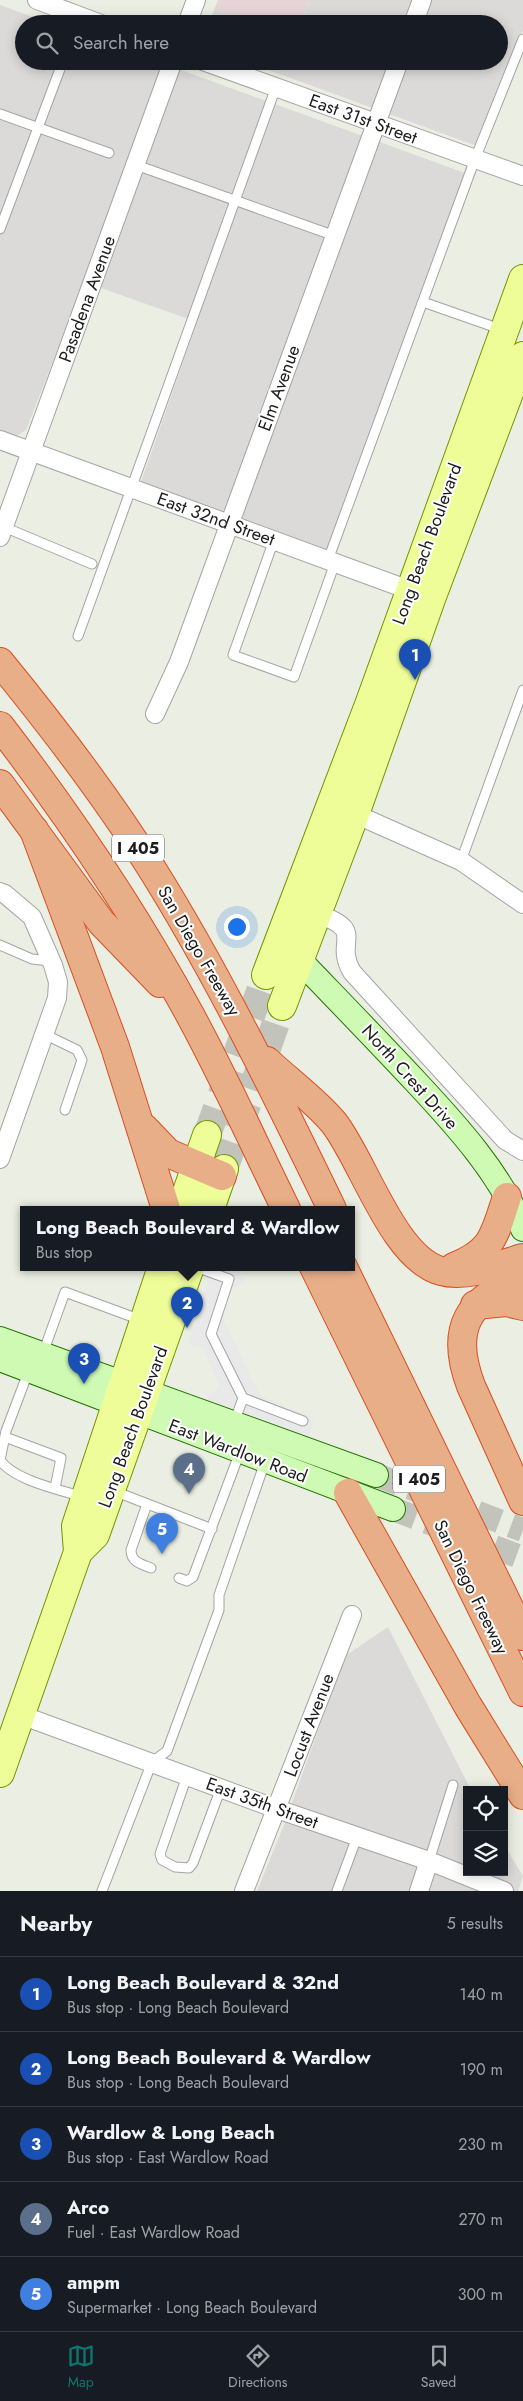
<!DOCTYPE html>
<meta charset="utf-8">
<style>
:root{--surface:#171b24;--page:#242831;--text:#f1f3f6;--muted:#9ea1a6;--line:#363941;--accent:#0f766e}
body{margin:0;font-family:Jost,sans-serif;background:var(--page);color:var(--text)}
.controls{position:absolute;right:15px;bottom:15px;display:grid;overflow:hidden;border-radius:0px;box-shadow:0 2px 12px #0003}
.controls button{width:45px;height:45px;display:grid;place-items:center;padding:0;border:0;border-bottom:1px solid var(--line);background:var(--surface);color:var(--text);font:25px sans-serif}
.you{position:absolute;left:236px;top:926px;width:18px;height:18px;margin:-12px;border:4px solid #fff;border-radius:50%;background:#1a73e8;box-shadow:0 0 0 8px #1a73e833}
.badge{display:grid;place-items:center;width:32px;height:32px;border-radius:50%;background:var(--accent);color:#fff;font-size:16px;font-weight:700}
.pin{position:absolute;translate:-50% -41px;filter:drop-shadow(0 1px 2px #0008)}
.pin::after{content:'';position:absolute;top:26px;width:18px;height:15px;background:inherit;clip-path:polygon(0 0,100% 0,50% 100%)}
.popup{position:absolute;left:20px;top:1206px;width:335px;height:65px;box-sizing:border-box;display:grid;place-content:center;border-radius:0px;background:var(--surface);filter:drop-shadow(0 1px 4px #0005);font-size:16px;white-space:nowrap;color:var(--muted)}
.popup b{font-size:19px;color:var(--text)}
.popup::after{content:'';position:absolute;left:50%;top:100%;margin-left:-10px;border:10px solid transparent;border-top-color:var(--surface)}
.list{margin:0;padding:0;list-style:none}
h2{display:flex;justify-content:space-between;align-items:center;height:65px;margin:0;padding:0 20px;font-size:21px}
h2 small{font-size:16px;font-weight:400;color:var(--muted)}
.list li{display:grid;grid-template-columns:32px 1fr auto;gap:15px;align-items:center;box-sizing:border-box;height:75px;padding:0 20px;border-top:1px solid var(--line)}
.list b{display:block;font-size:19px;white-space:nowrap}
.list p{margin:0;font-size:16px;white-space:nowrap;color:var(--muted)}
.list em{font-size:16px;font-style:normal;color:var(--muted)}
.icon{flex:none;width:28px;height:28px;fill:none;stroke:currentColor;stroke-width:2;stroke-linecap:round;stroke-linejoin:round}
.map{position:relative;flex:none;width:523px;height:1891px;overflow:hidden}
.search{position:absolute;background:var(--surface);box-shadow:0 2px 12px #0003;left:15px;right:15px;top:15px;height:55px;display:flex;align-items:center;gap:12px;box-sizing:border-box;padding:0 18px;border-radius:28px;color:var(--muted);font-size:19px}
.sheet{height:440px;background:var(--surface)}
nav{display:flex;justify-content:space-around;align-items:center;box-sizing:border-box;height:70px;border-top:1px solid var(--line);background:var(--surface);font-size:14px;color:var(--muted)}
nav a{display:grid;justify-items:center;gap:2px}
nav .on{color:var(--accent)}
.map>svg:first-child{display:block}
</style>
<div class="map">
<svg width="523" height="1891" viewBox="0 0 523 1891">
<rect width="100%" height="100%" fill="#ebeee2"/>
<!-- residential -->
<g fill="#dbdad9">
<path d="M309 0H523V30L477 146 244 61H499V24H300Z"/>
<path d="M0 5 52 24H24V61H156L465 173 332 551 141 482 197 322 84 282 26 430 13 438 0 433Z"/>
<path d="M215 8 258 24H208Z"/>
<path d="M388 1627 471 1790H467V1872H504V1845L523 1876 518 1891H257L284 1825 345 1656Z"/>
</g>
<!-- industrial -->
<path fill="#e7d4d8" d="M218 0H309L300 24H258L215 8Z"/>
<!-- parking -->
<path fill="#e9e9e9" d="M213 1267H238L246 1282 231 1289 222 1317 260 1396 315 1418 308 1438 203 1399 220 1387 203 1349 188 1344Z"/>
<g fill="none" stroke-linecap="round" stroke-linejoin="round">
<!-- secondary-tunnel -->
<g stroke="#c2c4bb" stroke-width="24" stroke-dasharray="24 12" stroke-linecap="butt">
<path d="M376 1475 523 1530"/>
<path d="M393 1509 523 1558"/>
</g>
<!-- primary-tunnel -->
<g stroke="#c2c4bb" stroke-width="28" stroke-dasharray="28 14" stroke-linecap="butt">
<path d="M207 1135 266 975"/>
<path d="M224 1169 282 1006"/>
</g>
<!-- lane casing -->
<g stroke="#a4a4a4" stroke-width="11">
<g id="lane">
<path d="M0 114 109 153"/>
<path d="M136 165 335 236"/>
<path d="M0 229 63 61"/>
<path d="M423 302 503 330"/>
<path d="M4 527 92 564"/>
<path d="M274 540 233 655 294 677 335 563"/>
<path d="M328 560 475 159 523 39"/>
<path d="M78 636 276 87"/>
<path d="M461 861 523 690"/>
<path d="M0 945 32 959 51 961"/>
<path d="M44 1034 77 1050 82 1060 65 1110"/>
<path d="M196 1267 229 1279 211 1334 243 1398 303 1421"/>
<path d="M43 1353 65 1292 141 1320"/>
<path d="M29 1370 6 1431 0 1460C13 1480 61 1490 83 1497"/>
<path d="M234 1423 243 1398"/>
<path d="M5 1437 61 1458 55 1488"/>
<path d="M114 1491 212 1529"/>
<path d="M147 1504 131 1550C131 1562 141 1564 151 1568"/>
<path d="M179 1578 187 1581 193 1577 240 1452"/>
<path d="M187 1776 160 1854 162 1860 175 1867 189 1868 193 1863 221 1788"/>
<path d="M429 1861 453 1785"/>
<path d="M102 1891 152 1762 167 1751 219 1610V1595L265 1462"/>
<path d="M337 1891 357 1837"/>
</g>
</g>
<!-- street casing -->
<g stroke="#a4a4a4" stroke-width="20">
<g id="street">
<path d="M37 0 101 24"/>
<path d="M187 24 196 0"/>
<path d="M413 24 422 0"/>
<path d="M203 61 523 176"/>
<path d="M0 440 420 594"/>
<path d="M0 537 173 61"/>
<path d="M155 714 179 662 399 61"/>
<path d="M355 814 461 861 523 904"/>
<path d="M0 892 5 894 32 917 53 965 58 982 57 998 0 1159"/>
<path d="M317 914C368 931 333 940 352 972L505 1140 523 1151"/>
<path d="M21 1715 277 1809 429 1861 504 1891"/>
<path d="M244 1891 352 1615"/>
<path d="M419 1891 429 1861"/>
</g>
</g>
<!-- secondary casing -->
<g stroke="#267403" stroke-width="26">
<g id="secondary">
<path d="M288 948C331 993 374 1037 416 1082 457 1126 500 1173 523 1229"/>
<path d="M0 1339 376 1475"/>
<path d="M0 1359 393 1509"/>
</g>
</g>
<!-- primary casing -->
<g stroke="#709500" stroke-width="30">
<g id="primary">
<path d="M266 975 370 702 523 279"/>
<path d="M282 1006 355 814 431 599 523 356"/>
<path d="M181 1209 207 1135"/>
<path d="M210 1209 224 1169"/>
<path d="M78 1552 95 1535 190 1267"/>
<path d="M0 1773 78 1552 76 1526 162 1267"/>
</g>
</g>
<!-- highway casing -->
<g stroke="#da4d21" stroke-width="30">
<g id="highway">
<path d="M0 662C54 728 106 796 152 869 220 978 276 1094 332 1209"/>
<path d="M0 726C70 817 134 912 189 1013 224 1077 254 1144 286 1209"/>
<path d="M0 784 101 922 160 983"/>
<path d="M34 830 115 1047 166 1209"/>
<path d="M267 1061C287 1080 317 1102 334 1123 363 1160 393 1258 441 1271 466 1278 499 1265 523 1258"/>
<path d="M144 1128 168 1153 222 1176"/>
<path d="M314 1267 523 1692"/>
<path d="M343 1267 523 1636"/>
<path d="M454 1267C494 1251 494 1235 507 1197"/>
<path d="M523 1277C468 1299 449 1328 471 1386L523 1501"/>
<path d="M475 1305 506 1302 523 1306"/>
<path d="M348 1493 468 1706 523 1795"/>
</g>
</g>
<!-- lane -->
<use href="#lane" stroke="#fff" stroke-width="9"/>
<!-- street -->
<use href="#street" stroke="#fff" stroke-width="18"/>
<!-- secondary -->
<use href="#secondary" stroke="#cefab4" stroke-width="24"/>
<!-- primary -->
<use href="#primary" stroke="#eefd98" stroke-width="28"/>
<!-- highway -->
<use href="#highway" stroke="#e7ae88" stroke-width="28"/>
</g>
<g text-anchor="middle" dominant-baseline="central" stroke-width="4" stroke-linejoin="round" paint-order="stroke">
<!-- shield labels -->
<g fill="#fff" stroke="#616161" stroke-width="1">
<rect x="112" y="834.5" width="52" height="27" rx="4"/>
<rect x="393" y="1465.5" width="52" height="27" rx="4"/>
</g>
<g font-size="16" font-weight="bold" fill="#1d1d1d">
<text x="138" y="848">I 405</text>
<text x="419" y="1479">I 405</text>
</g>
<!-- street labels -->
<g font-size="18" fill="#1d1d1d" stroke="#fff">
<text transform="translate(363 119) rotate(20)">East 31st Street</text>
<text transform="translate(87 299) rotate(-70)">Pasadena Avenue</text>
<text transform="translate(279 388) rotate(-70)">Elm Avenue</text>
<text transform="translate(216 519) rotate(20)">East 32nd Street</text>
<text transform="translate(427 544) rotate(-70)">Long Beach Boulevard</text>
<text transform="translate(199 951) rotate(60)">San Diego Freeway</text>
<text transform="translate(410 1077) rotate(48)">North Crest Drive</text>
<text transform="translate(133 1427) rotate(-70)">Long Beach Boulevard</text>
<text transform="translate(238 1451) rotate(21)">East Wardlow Road</text>
<text transform="translate(471 1587) rotate(64)">San Diego Freeway</text>
<text transform="translate(309 1725) rotate(-69)">Locust Avenue</text>
<text transform="translate(262 1803) rotate(20)">East 35th Street</text>
</g>
</g>
</svg>
<div class="controls">
<button><svg class="icon" aria-label="locate" viewBox="0 0 24 24"><circle cx="12" cy="12" r="6"/><path d="M12 2v4M12 18v4M2 12h4M18 12h4"/></svg></button>
<button><svg class="icon" aria-label="layers" viewBox="0 0 24 24"><path d="M12 4l9 5-9 5-9-5zM3 14l9 5 9-5"/></svg></button>
</div>
<div class="you"></div>
<div class="pin badge" style="left:415px;top:680px;background:#1a4fb4">1</div>
<div class="pin badge" style="left:187px;top:1328px;background:#1a4fb4">2</div>
<div class="popup"><b>Long Beach Boulevard &amp; Wardlow</b>Bus stop</div>
<div class="pin badge" style="left:84px;top:1384px;background:#1a4fb4">3</div>
<div class="pin badge" style="left:189px;top:1494px;background:#5c6f8a">4</div>
<div class="pin badge" style="left:162px;top:1554px;background:#3f7fe0">5</div>
<div class="search"><svg class="icon" aria-label="search" viewBox="0 0 24 24"><circle cx="10" cy="10" r="6"/><path d="M15 15l6 6"/></svg>Search here</div>
</div>
<section class="sheet">
<h2>Nearby<small>5 results</small></h2>
<ul class="list">
<li><span class="badge" style="background:#1a4fb4">1</span><div><b>Long Beach Boulevard &amp; 32nd</b><p>Bus stop · Long Beach Boulevard</p></div><em>140 m</em></li>
<li><span class="badge" style="background:#1a4fb4">2</span><div><b>Long Beach Boulevard &amp; Wardlow</b><p>Bus stop · Long Beach Boulevard</p></div><em>190 m</em></li>
<li><span class="badge" style="background:#1a4fb4">3</span><div><b>Wardlow &amp; Long Beach</b><p>Bus stop · East Wardlow Road</p></div><em>230 m</em></li>
<li><span class="badge" style="background:#5c6f8a">4</span><div><b>Arco</b><p>Fuel · East Wardlow Road</p></div><em>270 m</em></li>
<li><span class="badge" style="background:#3f7fe0">5</span><div><b>ampm</b><p>Supermarket · Long Beach Boulevard</p></div><em>300 m</em></li>
</ul>
</section>
<nav>
<a class="on"><svg class="icon" aria-label="map" viewBox="0 0 24 24"><path d="M3 6l6-2 6 2 6-2v14l-6 2-6-2-6 2zM9 4v14M15 6v14"/></svg>Map</a>
<a><svg class="icon" aria-label="directions" viewBox="0 0 24 24"><path d="M12 3l9 9-9 9-9-9zM9 14v-3h6M13 9l2 2-2 2"/></svg>Directions</a>
<a><svg class="icon" aria-label="saved" viewBox="0 0 24 24"><path d="M7 4h10v16l-5-4-5 4z"/></svg>Saved</a>
</nav>
